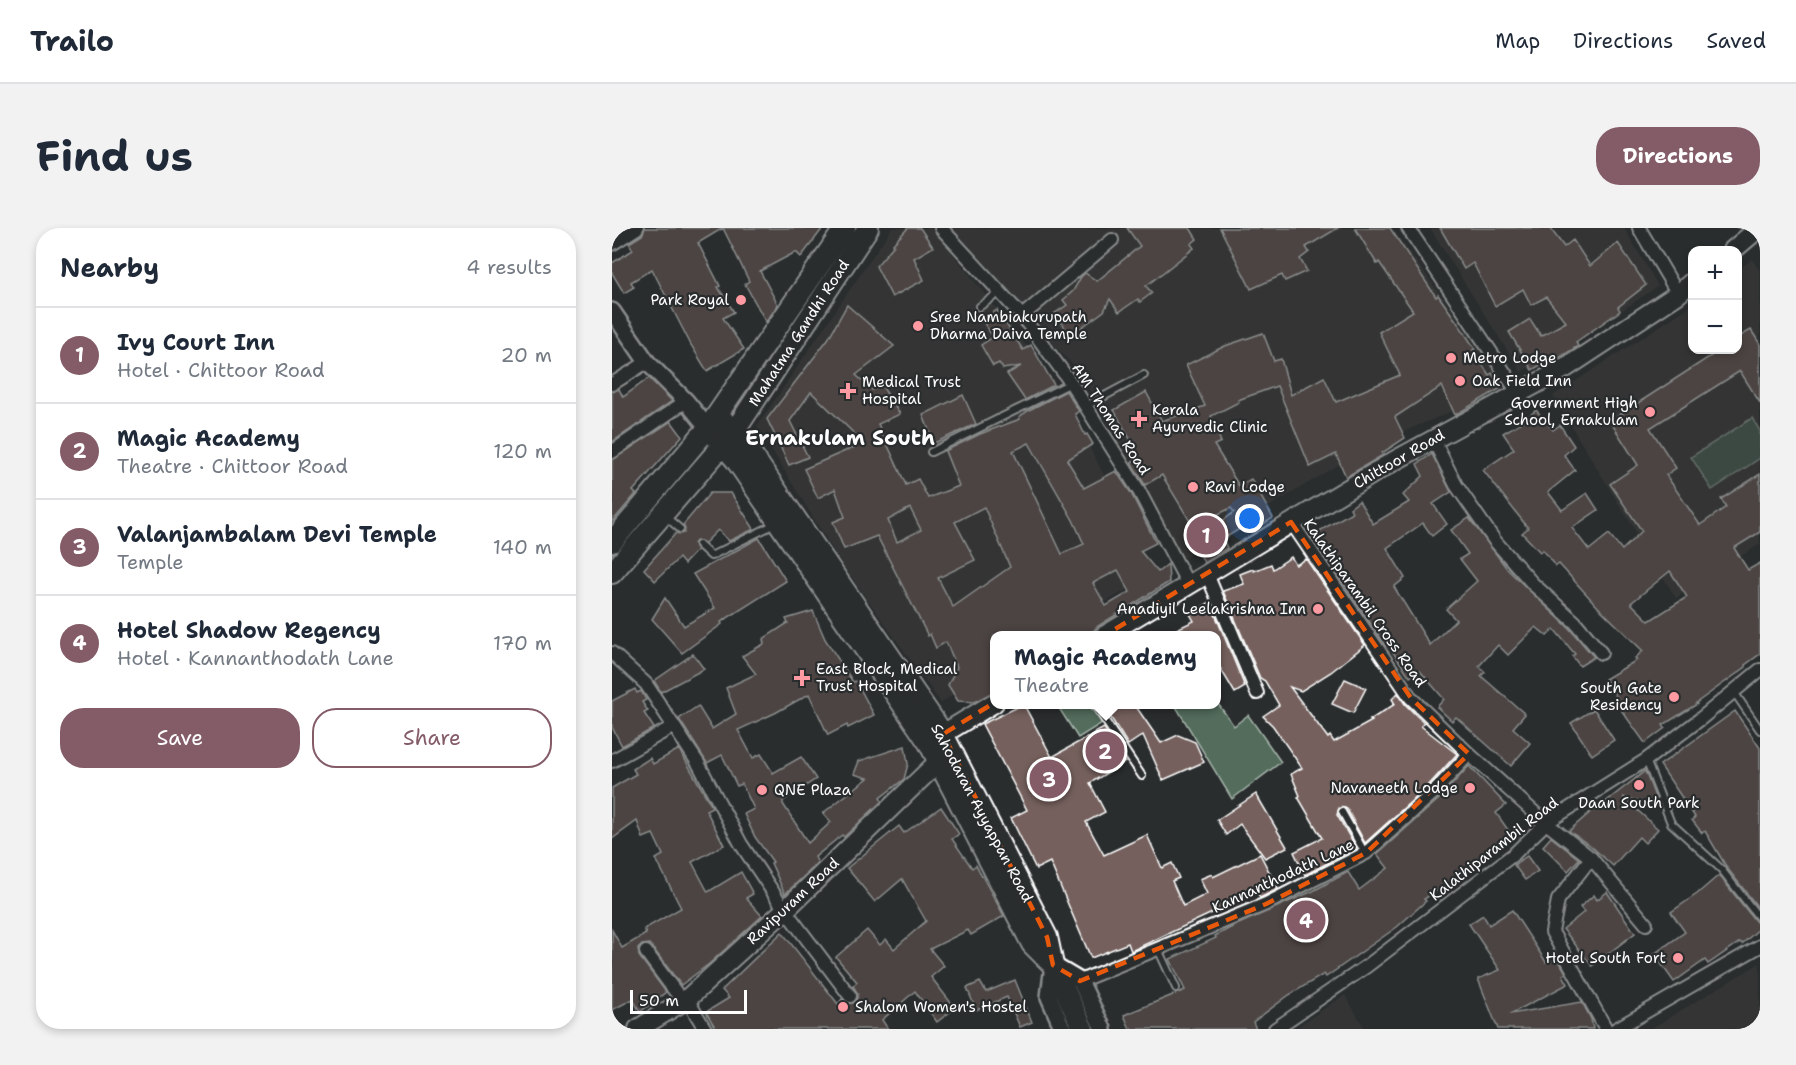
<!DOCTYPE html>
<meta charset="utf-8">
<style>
:root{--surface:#fff;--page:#f2f2f3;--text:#1f2937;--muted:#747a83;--line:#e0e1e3;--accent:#845c67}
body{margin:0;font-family:"Shantell Sans",sans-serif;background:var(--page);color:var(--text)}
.controls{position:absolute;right:18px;top:18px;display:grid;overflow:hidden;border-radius:12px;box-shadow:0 3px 9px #0003}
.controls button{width:54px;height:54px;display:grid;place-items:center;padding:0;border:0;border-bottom:2px solid var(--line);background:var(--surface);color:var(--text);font:30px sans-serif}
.scale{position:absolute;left:18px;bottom:15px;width:117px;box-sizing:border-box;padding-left:6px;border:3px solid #fff;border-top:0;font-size:16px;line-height:21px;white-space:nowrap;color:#fff;-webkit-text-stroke:4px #2a2d2e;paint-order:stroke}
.you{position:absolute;left:638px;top:291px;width:21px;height:21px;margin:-15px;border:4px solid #fff;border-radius:50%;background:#1a73e8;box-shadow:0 0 0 9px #1a73e833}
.badge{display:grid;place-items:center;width:39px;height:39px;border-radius:50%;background:var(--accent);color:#fff;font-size:20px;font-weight:700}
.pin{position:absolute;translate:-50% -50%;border:3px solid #fff;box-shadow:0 2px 6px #0006}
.popup{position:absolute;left:378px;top:403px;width:231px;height:78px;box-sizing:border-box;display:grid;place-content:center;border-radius:12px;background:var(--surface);filter:drop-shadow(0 2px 4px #0005);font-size:20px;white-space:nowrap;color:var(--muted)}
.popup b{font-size:22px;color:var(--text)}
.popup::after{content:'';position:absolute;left:50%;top:100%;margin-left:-12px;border:12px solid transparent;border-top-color:var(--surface)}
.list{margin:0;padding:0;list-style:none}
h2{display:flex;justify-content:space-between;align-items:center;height:78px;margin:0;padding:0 24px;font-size:26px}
h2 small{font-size:20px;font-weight:400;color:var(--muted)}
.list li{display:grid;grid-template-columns:39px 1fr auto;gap:18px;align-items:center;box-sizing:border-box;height:96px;padding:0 24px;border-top:2px solid var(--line)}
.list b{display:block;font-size:22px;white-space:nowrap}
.list p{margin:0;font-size:20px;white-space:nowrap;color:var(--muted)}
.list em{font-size:20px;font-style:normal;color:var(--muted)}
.actions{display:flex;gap:12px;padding:18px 24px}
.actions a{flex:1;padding:14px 0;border:2px solid var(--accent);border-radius:24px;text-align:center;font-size:21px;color:var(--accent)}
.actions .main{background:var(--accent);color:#fff}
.map{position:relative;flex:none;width:1148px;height:801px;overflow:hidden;border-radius:24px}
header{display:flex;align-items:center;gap:36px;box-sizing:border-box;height:84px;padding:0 30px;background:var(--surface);border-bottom:2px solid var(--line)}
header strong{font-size:28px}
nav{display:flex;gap:33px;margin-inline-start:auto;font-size:21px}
.intro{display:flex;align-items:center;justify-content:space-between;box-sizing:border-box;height:144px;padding:0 36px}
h1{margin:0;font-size:42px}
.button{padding:15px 27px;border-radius:24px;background:var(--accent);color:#fff;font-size:21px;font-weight:700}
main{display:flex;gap:36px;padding:0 36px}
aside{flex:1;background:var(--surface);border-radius:24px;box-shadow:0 3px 9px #0003}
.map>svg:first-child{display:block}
</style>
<header>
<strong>Trailo</strong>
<nav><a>Map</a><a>Directions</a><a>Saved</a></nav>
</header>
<div class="intro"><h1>Find us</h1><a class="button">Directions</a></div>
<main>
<aside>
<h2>Nearby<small>4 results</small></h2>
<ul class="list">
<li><span class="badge">1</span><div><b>Ivy Court Inn</b><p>Hotel · Chittoor Road</p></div><em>20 m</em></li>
<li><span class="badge">2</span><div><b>Magic Academy</b><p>Theatre · Chittoor Road</p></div><em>120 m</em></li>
<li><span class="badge">3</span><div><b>Valanjambalam Devi Temple</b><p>Temple</p></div><em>140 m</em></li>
<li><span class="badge">4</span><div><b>Hotel Shadow Regency</b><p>Hotel · Kannanthodath Lane</p></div><em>170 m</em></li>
</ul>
<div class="actions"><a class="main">Save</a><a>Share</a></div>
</aside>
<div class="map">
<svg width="1148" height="801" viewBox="0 0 1148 801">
<rect width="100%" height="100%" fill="#2a2d2e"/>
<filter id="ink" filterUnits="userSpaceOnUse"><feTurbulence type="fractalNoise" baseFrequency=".0167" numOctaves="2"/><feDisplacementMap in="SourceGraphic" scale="12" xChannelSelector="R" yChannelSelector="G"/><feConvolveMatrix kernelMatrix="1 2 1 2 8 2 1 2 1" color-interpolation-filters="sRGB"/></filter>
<g filter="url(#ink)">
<!-- built -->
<g fill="#403d3c">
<path d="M280 0H320L444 155 543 345 438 407 382 408 368 449 329 475 226 330 145 198Z"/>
<path d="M334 0H780L896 160 759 217 569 332 469 146Z"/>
<path d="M818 0H1012L1046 58 970 110 909 144Z"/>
<path d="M1140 31 1148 44V316L1064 370 941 168 1080 77V122H1126V42Z"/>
<path d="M1148 735V801H1038Z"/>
<path d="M733 767 753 801H682Z"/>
</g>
<!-- green -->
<g fill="#526c5b" stroke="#a8b6ad" stroke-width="1.5">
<path d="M1140 190 1148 203V230L1100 262 1079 229Z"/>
<path d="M604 473 622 498 636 487 669 534 620 571 563 477 604 476Z"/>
<path d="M445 477H478L490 495 466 510Z"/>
</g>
<!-- building -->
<g fill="#74615d" stroke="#fff" stroke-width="1.5" fill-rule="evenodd">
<path d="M33 0H211L189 29 184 24 148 43 166 77 154 94 133 56 137 53 111 0 86 15 108 58 106 59 122 84 111 90 132 121 95 143 79 117 40 41 19 54 22 59 12 65 0 45V35L21 22 17 15 30 7Z"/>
<path d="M296 0H308L321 19 302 30 312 52 280 69 264 38 282 17 281 16Z"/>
<path d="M515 0H578L585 11 579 16 582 20 534 58 540 65 528 74 526 71 507 84 498 71 492 83 459 107 442 86 455 77 451 72 461 63 469 49 473 45 485 53 528 18Z"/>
<path d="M608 0H726L694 19 697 24 688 31 695 43 673 53 670 47 639 61Z"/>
<path d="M743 0H778L824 69 826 67 852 104 863 121 861 122 877 147 880 145 889 160 843 187 830 158 783 189 793 210 770 225 771 227 734 249 724 226 698 239 665 158 626 172 627 174 599 188 609 214 602 217 627 258 639 251 661 290 639 304 634 297 611 311 615 320 592 335 583 315 622 284 619 280 581 298 550 247 533 257 519 234 524 232 517 221 522 218 502 182 534 164 550 193 593 178 574 137 613 118 651 105 662 133 669 131 679 167 712 149 724 174 788 147 767 104 801 83 767 34 765 36Z"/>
<path d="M828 0H938L952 19 961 12 978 38 1006 15 1034 57 1006 79 1008 83 964 114 966 118 944 132 942 129 920 142 897 104 918 91 929 108 954 94 934 69 919 77 911 61 883 78 861 35 852 41Z"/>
<path d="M235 77 282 118 244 147 260 162 270 158 288 186 266 196 294 257 306 251 316 270 347 258 333 223 368 206 408 191 407 189 419 181 454 163 467 183 463 186 473 207 475 206 481 216 455 232 472 260 504 243 519 265 544 315 528 323 546 344 556 336 557 354 486 398 476 408H382V464L362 474 346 473 336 457 345 439 334 414 324 420 318 406 316 408 265 308 232 321 221 294 233 289 223 261 206 270 192 241 252 215 199 164 178 193 196 229 177 237 155 191 216 111ZM417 215 461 292 472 316 450 326 401 223ZM372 279 398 339 341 379 326 350 363 332 343 294ZM298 280 309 302 285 314 276 292ZM506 342 518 364 494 378 481 355Z"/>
<path d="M385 82 411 122 419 117 442 157 413 172 395 146 409 138 391 141 387 135 381 138 369 117 381 109 370 92Z"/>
<path d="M1139 102 1148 116V175L1128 143 1038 200 1064 240 1054 247 1088 297 1114 279 1109 271 1148 246V304L1122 320 1136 342 1148 335V426L1133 437 1134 439 1084 475 1085 476 1051 497 1053 500 1033 515 1010 483 1012 481 993 451 1025 432 1023 430 1031 423 986 379 947 336 944 338 931 322 928 324 910 305 916 300 871 242 902 221 891 205 910 194 924 182 941 202 948 197 962 218 952 227 963 242 936 264 950 282 975 265 986 282 960 300 977 322 997 306 1010 322 1030 303 998 256 1026 237 998 193 1108 122H1125V110ZM1058 343 1075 369 1037 393 1019 375Z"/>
<path d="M37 150 60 173 0 214V164L7 161 11 169Z"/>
<path d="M351 167 364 196 322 215 311 187Z"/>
<path d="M59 193 70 208 21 263 24 266 0 294V232Z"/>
<path d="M820 226 839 264 821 276 835 296 820 308 811 295 775 320 793 350 782 359 818 417 844 392 834 381 865 353 848 331 856 326 839 302 857 290 896 342 957 400 982 429 968 438 960 428 963 426 942 401 935 408 924 399 896 427 886 417 867 438 873 444 869 448 913 486 901 500 918 515 899 538 844 489 840 493 825 479 832 471 808 443 798 449 776 417 774 418 699 308 740 284 738 280 747 273 761 296 797 274 791 267 811 248 805 236Z"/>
<path d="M98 265H119L142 301 117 313 106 302 93 315 85 312 82 316 85 322 72 336 67 330 43 353 32 341 64 305 68 306 72 305 73 301 71 297Z"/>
<path d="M147 310 174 353 109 394 110 396 70 425 40 391 53 370 72 398 103 380 81 346Z"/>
<path d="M679 329 684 337 694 331 753 417 719 444 689 463 678 459 716 510 718 508 722 514 760 493 758 492 783 476 780 471 786 465 793 476 812 495 809 498 845 526 815 559 753 615 735 581 731 579 727 580 725 587 744 620 693 647 682 624 710 610 686 569 688 568 679 546 690 540 661 498 651 488 667 477 653 453 648 450 611 363 632 356 628 346 641 341 642 343 659 336 661 341Z"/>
<path d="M598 374 633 459 623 465 604 433V408H550L582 393 578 386Z"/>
<path d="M201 383 213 411 241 454 244 453 262 487 236 500 235 497 216 507 197 466 163 485 126 502 141 530 149 526 161 545 189 529 204 551 171 573V576L196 615 219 594 211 585 256 550 242 546 247 533 293 518 296 536 292 551 268 570 270 573 232 609 230 607 203 629 206 635 173 666 159 635 161 634 143 609 132 586 142 581 130 556 125 558 110 527 95 535 67 491 86 478 100 501 124 486 114 460 144 446 130 428 152 416 151 411 176 395 174 391Z"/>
<path d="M81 426 92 441 49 464 42 453Z"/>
<path d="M733 451 754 460 741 485 720 476Z"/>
<path d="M23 461 25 465 29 463 34 472 30 474 36 483 32 485 42 500 10 518 0 499V473Z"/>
<path d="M410 477H412L440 529 492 500 513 534 478 555 493 584 474 594 492 627 535 607 550 640 560 635 567 650 560 653 571 678 595 666 588 651 600 646 601 649 648 626 666 661 648 670 645 664 519 723 516 715 479 730 438 634 424 641 399 590 415 582 370 496Z"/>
<path d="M491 477H523L549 515 566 507 583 514 592 534 551 552 531 507 516 517Z"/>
<path d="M982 481 1002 512 980 527 959 495Z"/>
<path d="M1123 483 1148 520V682L1115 640 1093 603 1090 605 1080 592 1083 589 1048 537Z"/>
<path d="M67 521 100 579 94 582 112 617 80 634 96 664 129 644 141 666 134 670 150 688 97 736 69 757 40 719 37 716 30 717 26 721 27 728 54 764 28 784 21 771 0 782V702L10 720 34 706 32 701 69 680 44 631 51 627 41 606 31 610 25 593 0 611V560L24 546 21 541 38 530 41 536Z"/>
<path d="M857 538 894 577 884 585 899 606 860 635 862 638 812 671 814 673 785 699 714 749 712 746 677 767 641 794 644 801H518L512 787 573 762 558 731 604 710 603 708 622 698 701 663 736 644 747 662 776 640 765 626 827 571Z"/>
<path d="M1033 543 1047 579 1011 569 1046 601 1033 615 1027 609 1001 638 980 619 957 603 991 573 992 575Z"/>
<path d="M644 566 675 619 653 630 628 596 614 607 605 592Z"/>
<path d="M329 579 347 606 340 611 360 640 364 637 392 688 359 707 356 702 318 721 332 738 319 749 343 780 325 794 303 763 270 792 276 801H104L94 784 117 770 110 762 170 704 226 776 230 771 235 776 243 774 246 766 241 758 245 754 224 729 255 702 268 717 274 711 282 721 314 693 290 651 263 674 235 640 287 598 292 605Z"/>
<path d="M939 609 967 631 956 643 931 618Z"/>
<path d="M915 628 926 643 913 652 902 637Z"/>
<path d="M1107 647 1144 694 1148 696V700L1130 716 1128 714 1096 736 1093 732 1062 754 1042 726 1073 704 1059 684 1085 666Z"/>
<path d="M995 664 1023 705 980 738 951 701 972 684 968 679 982 667 985 672Z"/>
<path d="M900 682 934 734 945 729 954 745 951 747 956 756 898 786 970 774 979 791 981 801H886L866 751 888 742 857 696 871 687 877 697Z"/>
<path d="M403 752 420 794 408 799 395 769 364 782 355 760 368 754 374 764Z"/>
</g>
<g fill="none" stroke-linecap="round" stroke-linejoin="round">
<!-- service casing -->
<g stroke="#fff" stroke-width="10">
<g id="service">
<path d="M367 79 387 65"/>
<path d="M474 178 532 147"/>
<path d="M319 224 459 155"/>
<path d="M53 288 68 301"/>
<path d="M87 317 99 328 163 296"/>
<path d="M1122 464 1148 502"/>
<path d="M482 476 530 548"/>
<path d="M1034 532 1059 595 1109 641 1148 691"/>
<path d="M730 584 753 625"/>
<path d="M546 721 564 760"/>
</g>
</g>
<!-- minor casing -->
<g stroke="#fff" stroke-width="16">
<g id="minor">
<path d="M329 0 410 88 459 155 527 263 577 358"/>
<path d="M796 0 907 166"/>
<path d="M1027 0 1066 66"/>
<path d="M0 16 25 0"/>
<path d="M410 88 500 12"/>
<path d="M0 156 35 134"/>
<path d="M821 211 844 257 883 313 921 356 963 394 989 425"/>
<path d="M0 224 74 173"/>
<path d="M679 294 799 470 857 526 934 595 979 630 946 672 940 704 994 801"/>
<path d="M595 346 645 465"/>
<path d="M0 425 34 456 86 535 129 616 173 682 238 768"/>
<path d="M0 533 62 498"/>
<path d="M979 630 1034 696"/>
<path d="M34 724 71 774"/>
<path d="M468 753 654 676 754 625 821 565 857 526"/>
<path d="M75 771 93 801"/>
<path d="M663 801 755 738 902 626 934 595 1034 532 1087 492 1148 442"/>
<path d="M1004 801 1148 718"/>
</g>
</g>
<!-- tertiary casing -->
<g stroke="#fff" stroke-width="20">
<g id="tertiary">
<path d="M0 83 35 134 74 173 96 200"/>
<path d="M451 801 437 769 441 737 468 753 491 801"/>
</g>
</g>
<!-- secondary casing -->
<g stroke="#fff" stroke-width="22">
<g id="secondary">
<path d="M1121 22 1147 0"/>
<path d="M492 408 782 233 955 139 1066 66 1080 54"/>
<path d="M331 506 382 475"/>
<path d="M26 801 75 771 173 682 327 533"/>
</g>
</g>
<!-- primary casing -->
<g stroke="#fff" stroke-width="24">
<g id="primary">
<path d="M106 186 136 221 331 506 435 709 441 737 471 801"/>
<path d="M96 200 124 232 317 515 420 716 441 737"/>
<path d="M0 314 96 200 233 0"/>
<path d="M0 345 122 204 256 0"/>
</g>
</g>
<!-- service -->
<use href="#service" stroke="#2a2d2e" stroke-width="6"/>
<!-- minor -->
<use href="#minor" stroke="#2a2d2e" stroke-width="12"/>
<!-- tertiary -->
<use href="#tertiary" stroke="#2a2d2e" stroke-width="15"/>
<!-- secondary -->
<use href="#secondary" stroke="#2a2d2e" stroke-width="18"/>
<!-- primary -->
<use href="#primary" stroke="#2a2d2e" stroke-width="20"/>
</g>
</g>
<!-- marked area -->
<path d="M0 0H1148V801H0ZM679 294 799 470 857 526 754 625 654 676 468 753 441 737 435 709 331 506Z" fill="#2a2d2e" fill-opacity=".55" fill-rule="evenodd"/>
<path fill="none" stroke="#e8590c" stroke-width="4.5" stroke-dasharray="12 8" stroke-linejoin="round" d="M679 294 799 470 857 526 754 625 654 676 468 753 441 737 435 709 331 506Z"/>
<!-- markers -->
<g fill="#ff9aa2" stroke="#2a2d2e" stroke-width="2">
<circle cx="129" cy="72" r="6"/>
<circle cx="306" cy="98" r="6"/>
<circle cx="839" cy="130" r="6"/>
<circle cx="848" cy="153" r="6"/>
<path d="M233 154h6v6h6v6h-6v6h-6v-6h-6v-6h6z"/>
<circle cx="1038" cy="184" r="6"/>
<path d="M524 182h6v6h6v6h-6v6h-6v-6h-6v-6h6z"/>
<circle cx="581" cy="259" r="6"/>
<circle cx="706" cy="381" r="6"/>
<path d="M187 441h6v6h6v6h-6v6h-6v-6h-6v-6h6z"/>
<circle cx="1062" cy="469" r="6"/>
<circle cx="1027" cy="557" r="6"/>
<circle cx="858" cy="560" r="6"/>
<circle cx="150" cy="562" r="6"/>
<circle cx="1066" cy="730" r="6"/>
<circle cx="231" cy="779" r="6"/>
</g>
<g text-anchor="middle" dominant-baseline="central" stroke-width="4.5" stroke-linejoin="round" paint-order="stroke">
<!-- poi labels -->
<g font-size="15" fill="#fff" stroke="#2a2d2e" text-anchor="start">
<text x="117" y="72" text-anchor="end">Park Royal</text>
<text x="318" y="89">Sree Nambiakurupath<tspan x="318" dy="17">Dharma Daiva Temple</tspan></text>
<text x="851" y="130">Metro Lodge</text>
<text x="860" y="153">Oak Field Inn</text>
<text x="250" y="154">Medical Trust<tspan x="250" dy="17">Hospital</tspan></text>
<text x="1026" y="175" text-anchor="end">Government High<tspan x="1026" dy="17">School, Ernakulam</tspan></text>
<text x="540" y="182">Kerala<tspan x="540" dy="17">Ayurvedic Clinic</tspan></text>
<text x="593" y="259">Ravi Lodge</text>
<text x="694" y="381" text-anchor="end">Anadiyil LeelaKrishna Inn</text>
<text x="204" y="441">East Block, Medical<tspan x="204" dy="17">Trust Hospital</tspan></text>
<text x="1050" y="460" text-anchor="end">South Gate<tspan x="1050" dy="17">Residency</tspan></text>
<text x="846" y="560" text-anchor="end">Navaneeth Lodge</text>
<text x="162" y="562">QNE Plaza</text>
<text x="1027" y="575" text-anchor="middle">Daan South Park</text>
<text x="1054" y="730" text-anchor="end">Hotel South Fort</text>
<text x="243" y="779">Shalom Women's Hostel</text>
</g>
<!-- street labels -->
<g font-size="15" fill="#fff" stroke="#2a2d2e">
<text transform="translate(187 105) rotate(-57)">Mahatma Gandhi Road</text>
<text transform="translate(499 191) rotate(57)">AM Thomas Road</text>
<text transform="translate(787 231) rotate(-30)">Chittoor Road</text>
<text transform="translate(753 375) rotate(55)">Kalathiparambil Cross Road</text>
<text transform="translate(370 585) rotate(62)">Sahodaran Ayyappan Road</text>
<text transform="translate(882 621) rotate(-38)">Kalathiparambil Road</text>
<text transform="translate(671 648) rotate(-25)">Kannanthodath Lane</text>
<text transform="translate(181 673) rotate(-43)">Ravipuram Road</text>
</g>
<!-- district labels -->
<g font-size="21" font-weight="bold" fill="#fff" stroke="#2a2d2e">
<text x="228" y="210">Ernakulam South</text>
</g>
</g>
</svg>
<div class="controls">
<button>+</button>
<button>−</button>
</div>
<div class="scale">50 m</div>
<div class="you"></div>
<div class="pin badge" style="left:594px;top:307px">1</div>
<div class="pin badge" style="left:493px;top:523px">2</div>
<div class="popup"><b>Magic Academy</b>Theatre</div>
<div class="pin badge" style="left:437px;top:551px">3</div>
<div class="pin badge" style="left:694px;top:692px">4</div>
</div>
</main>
